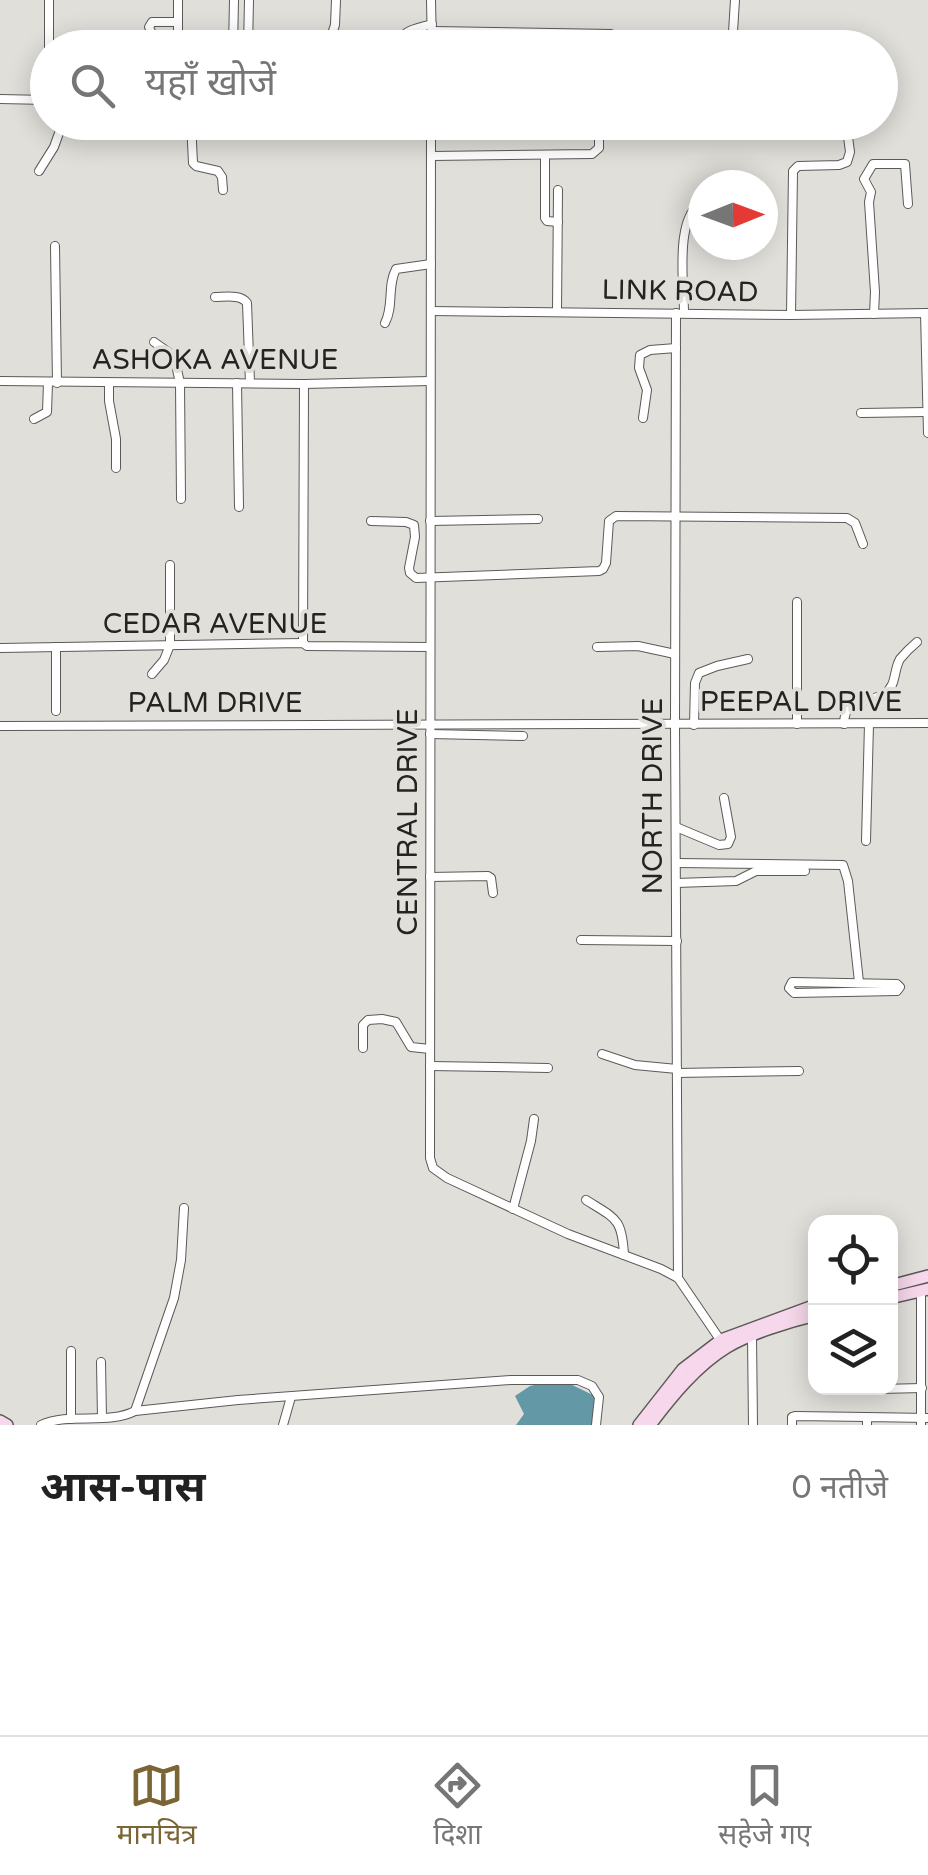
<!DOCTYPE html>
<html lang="hi">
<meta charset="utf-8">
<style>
:root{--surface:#fff;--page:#f2f2f2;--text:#222;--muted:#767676;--line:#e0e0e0;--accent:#7b6535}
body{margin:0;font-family:"Varela Round","Noto Sans Devanagari",sans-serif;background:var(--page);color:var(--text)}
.controls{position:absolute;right:30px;bottom:30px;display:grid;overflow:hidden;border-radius:20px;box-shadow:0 5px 25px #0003}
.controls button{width:90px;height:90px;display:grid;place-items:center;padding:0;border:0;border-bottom:2px solid var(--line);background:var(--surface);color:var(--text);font:50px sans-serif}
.compass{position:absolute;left:688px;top:170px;width:90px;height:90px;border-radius:50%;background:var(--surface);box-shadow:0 5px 25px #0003;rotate:89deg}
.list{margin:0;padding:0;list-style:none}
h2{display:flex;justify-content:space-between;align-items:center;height:130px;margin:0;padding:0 40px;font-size:42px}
h2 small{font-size:32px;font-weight:400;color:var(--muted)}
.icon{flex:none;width:55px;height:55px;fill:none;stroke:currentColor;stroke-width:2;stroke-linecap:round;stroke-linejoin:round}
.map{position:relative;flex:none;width:928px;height:1425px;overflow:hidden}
.search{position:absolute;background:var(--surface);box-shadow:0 5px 25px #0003;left:30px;right:30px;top:30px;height:110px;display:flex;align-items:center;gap:25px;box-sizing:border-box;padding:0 35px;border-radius:55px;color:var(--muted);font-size:38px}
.sheet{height:310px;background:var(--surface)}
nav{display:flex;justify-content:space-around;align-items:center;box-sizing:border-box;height:140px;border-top:2px solid var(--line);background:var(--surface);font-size:28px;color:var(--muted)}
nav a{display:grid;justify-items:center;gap:5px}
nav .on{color:var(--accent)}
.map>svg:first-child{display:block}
</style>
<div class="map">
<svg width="928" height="1425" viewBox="0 0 928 1425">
<rect width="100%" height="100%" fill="#e1dfda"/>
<!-- water -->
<path fill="#6399a7" d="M560 1379 603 1400 593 1425H516L524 1414 515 1396 530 1386Z"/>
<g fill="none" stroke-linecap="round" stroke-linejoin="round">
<!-- street casing -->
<g stroke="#5c5a56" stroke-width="10">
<g id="street">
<path d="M49 0V48"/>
<path d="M431 0 432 48"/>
<path d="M178 22H152L149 27 153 36 178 37"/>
<path d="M432 31 611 34"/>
<path d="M178 48V0"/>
<path d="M233 48 234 0"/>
<path d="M248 48 249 0"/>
<path d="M327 48 335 25 336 0"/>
<path d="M399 48C400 29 416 29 432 24"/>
<path d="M732 48 735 0"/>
<path d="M0 99 48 100"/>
<path d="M191 122 193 163 196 166 218 171 222 177 223 190"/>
<path d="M431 122 430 1158 433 1168 447 1178 568 1234 661 1269 678 1278 723 1344"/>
<path d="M726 134 727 122"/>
<path d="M545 155V218L547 221 558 222"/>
<path d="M431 156 592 154 599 148V122"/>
<path d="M39 171 54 147 63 122"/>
<path d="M763 196H766"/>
<path d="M55 246 57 383"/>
<path d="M215 297C225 297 241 294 247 303L250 383"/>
<path d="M431 311 791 315 928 313"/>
<path d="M557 312 558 190"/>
<path d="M676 313 675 725 678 1278"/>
<path d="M684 313C684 285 674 215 703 202"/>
<path d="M925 313 928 433"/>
<path d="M874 314 875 292 869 202 871 192 864 179 873 164H905L908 204"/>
<path d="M791 315 793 171 798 166 839 165 847 162 850 152 846 122"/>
<path d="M385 323C394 306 387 286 396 269L431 264"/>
<path d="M154 342 174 356 180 383 181 499"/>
<path d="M0 381 304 384 430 381"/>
<path d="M109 383V401L116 439V468"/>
<path d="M237 383 239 507"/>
<path d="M861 413 927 412"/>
<path d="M643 418 647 390 639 368 640 355 650 350 676 348"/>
<path d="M34 419 47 412 48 383"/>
<path d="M371 521 406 522 414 525 415 537 409 568 410 573 416 578 599 571 603 569 606 563 609 521 616 516 847 518 855 523 863 544"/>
<path d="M430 521 538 519"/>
<path d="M797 602V724"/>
<path d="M303 643 304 384"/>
<path d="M597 647 638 646 675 654"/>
<path d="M0 648 303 643 307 646 430 647"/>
<path d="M152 674 164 660 170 645V565"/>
<path d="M56 711V647"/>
<path d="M844 724C845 694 866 705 884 694 897 686 893 671 900 659 905 653 911 647 917 642"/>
<path d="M694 725 695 683 699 673 717 666 748 659"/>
<path d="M0 726 928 723"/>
<path d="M430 734 523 736"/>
<path d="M676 827 719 845 728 844 731 837 724 798"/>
<path d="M866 841 869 724"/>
<path d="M676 863 843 865 848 881 859 982"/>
<path d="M430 877 488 876 491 878 493 893"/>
<path d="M676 883 736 881 756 871H805"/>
<path d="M581 940 677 941"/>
<path d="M792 982 897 984 900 987 897 991 794 993 789 988Z"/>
<path d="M363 1048V1025L368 1020 382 1019 396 1022 411 1047 430 1049"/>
<path d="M602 1054 635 1065 677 1069"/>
<path d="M430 1066 548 1068"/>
<path d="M677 1073 799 1071"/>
<path d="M586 1200C616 1219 622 1218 624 1255"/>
<path d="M513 1209 531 1141 534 1119"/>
<path d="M752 1336 753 1425"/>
<path d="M101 1362 102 1418"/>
<path d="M880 1389 922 1388"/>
<path d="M135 1411 238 1400 511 1380H578L592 1386 599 1397 596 1425"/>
<path d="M71 1419V1351"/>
<path d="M41 1425C70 1412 108 1425 135 1411L174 1298 181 1260 184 1208"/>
<path d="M283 1425 291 1397"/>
<path d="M792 1425V1417L795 1416 867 1417"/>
<path d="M867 1425V1417L928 1418"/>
<path d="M921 1425V1290"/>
</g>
</g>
<!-- secondary casing -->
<g stroke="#5c5a56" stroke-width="14">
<g id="secondary">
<path d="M890 1286 928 1276"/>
<path d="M890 1298 928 1289"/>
<path d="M0 1421 7 1425"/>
<path d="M639 1425 683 1369 721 1340 816 1305"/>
<path d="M650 1425C671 1397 697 1365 727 1347 748 1334 791 1321 816 1315"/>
</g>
</g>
<!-- street -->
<use href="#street" stroke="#fff" stroke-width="8"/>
<!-- secondary -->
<use href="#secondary" stroke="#f6d7eb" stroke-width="11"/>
</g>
<g text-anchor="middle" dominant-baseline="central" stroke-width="8" stroke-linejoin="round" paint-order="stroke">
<!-- street labels -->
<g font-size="28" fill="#252422" stroke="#e1dfda">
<text transform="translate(680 291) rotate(1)">LINK ROAD</text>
<text x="215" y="360">ASHOKA AVENUE</text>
<text x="215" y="624">CEDAR AVENUE</text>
<text x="801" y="702">PEEPAL DRIVE</text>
<text x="215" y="703">PALM DRIVE</text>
<text transform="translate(653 796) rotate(-90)">NORTH DRIVE</text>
<text transform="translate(408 822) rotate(-90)">CENTRAL DRIVE</text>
</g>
</g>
</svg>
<div class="controls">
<button><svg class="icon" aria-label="locate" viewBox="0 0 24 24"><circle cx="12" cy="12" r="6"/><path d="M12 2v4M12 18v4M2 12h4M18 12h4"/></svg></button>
<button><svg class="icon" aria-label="layers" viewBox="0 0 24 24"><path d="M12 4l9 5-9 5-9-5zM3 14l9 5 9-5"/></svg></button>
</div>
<svg class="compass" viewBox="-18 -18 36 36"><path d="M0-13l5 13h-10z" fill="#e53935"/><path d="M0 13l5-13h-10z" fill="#767676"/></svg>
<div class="search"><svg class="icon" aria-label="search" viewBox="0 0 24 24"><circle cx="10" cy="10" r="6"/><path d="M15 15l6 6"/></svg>यहाँ खोजें</div>
</div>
<section class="sheet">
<h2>आस-पास<small>0 नतीजे</small></h2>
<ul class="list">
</ul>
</section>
<nav>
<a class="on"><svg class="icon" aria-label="map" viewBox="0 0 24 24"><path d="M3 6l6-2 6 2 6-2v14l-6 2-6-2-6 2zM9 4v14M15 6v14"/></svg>मानचित्र</a>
<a><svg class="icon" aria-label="directions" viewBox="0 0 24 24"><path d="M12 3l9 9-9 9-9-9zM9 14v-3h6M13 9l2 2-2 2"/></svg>दिशा</a>
<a><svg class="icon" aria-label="saved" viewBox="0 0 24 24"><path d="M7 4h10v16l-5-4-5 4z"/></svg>सहेजे गए</a>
</nav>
